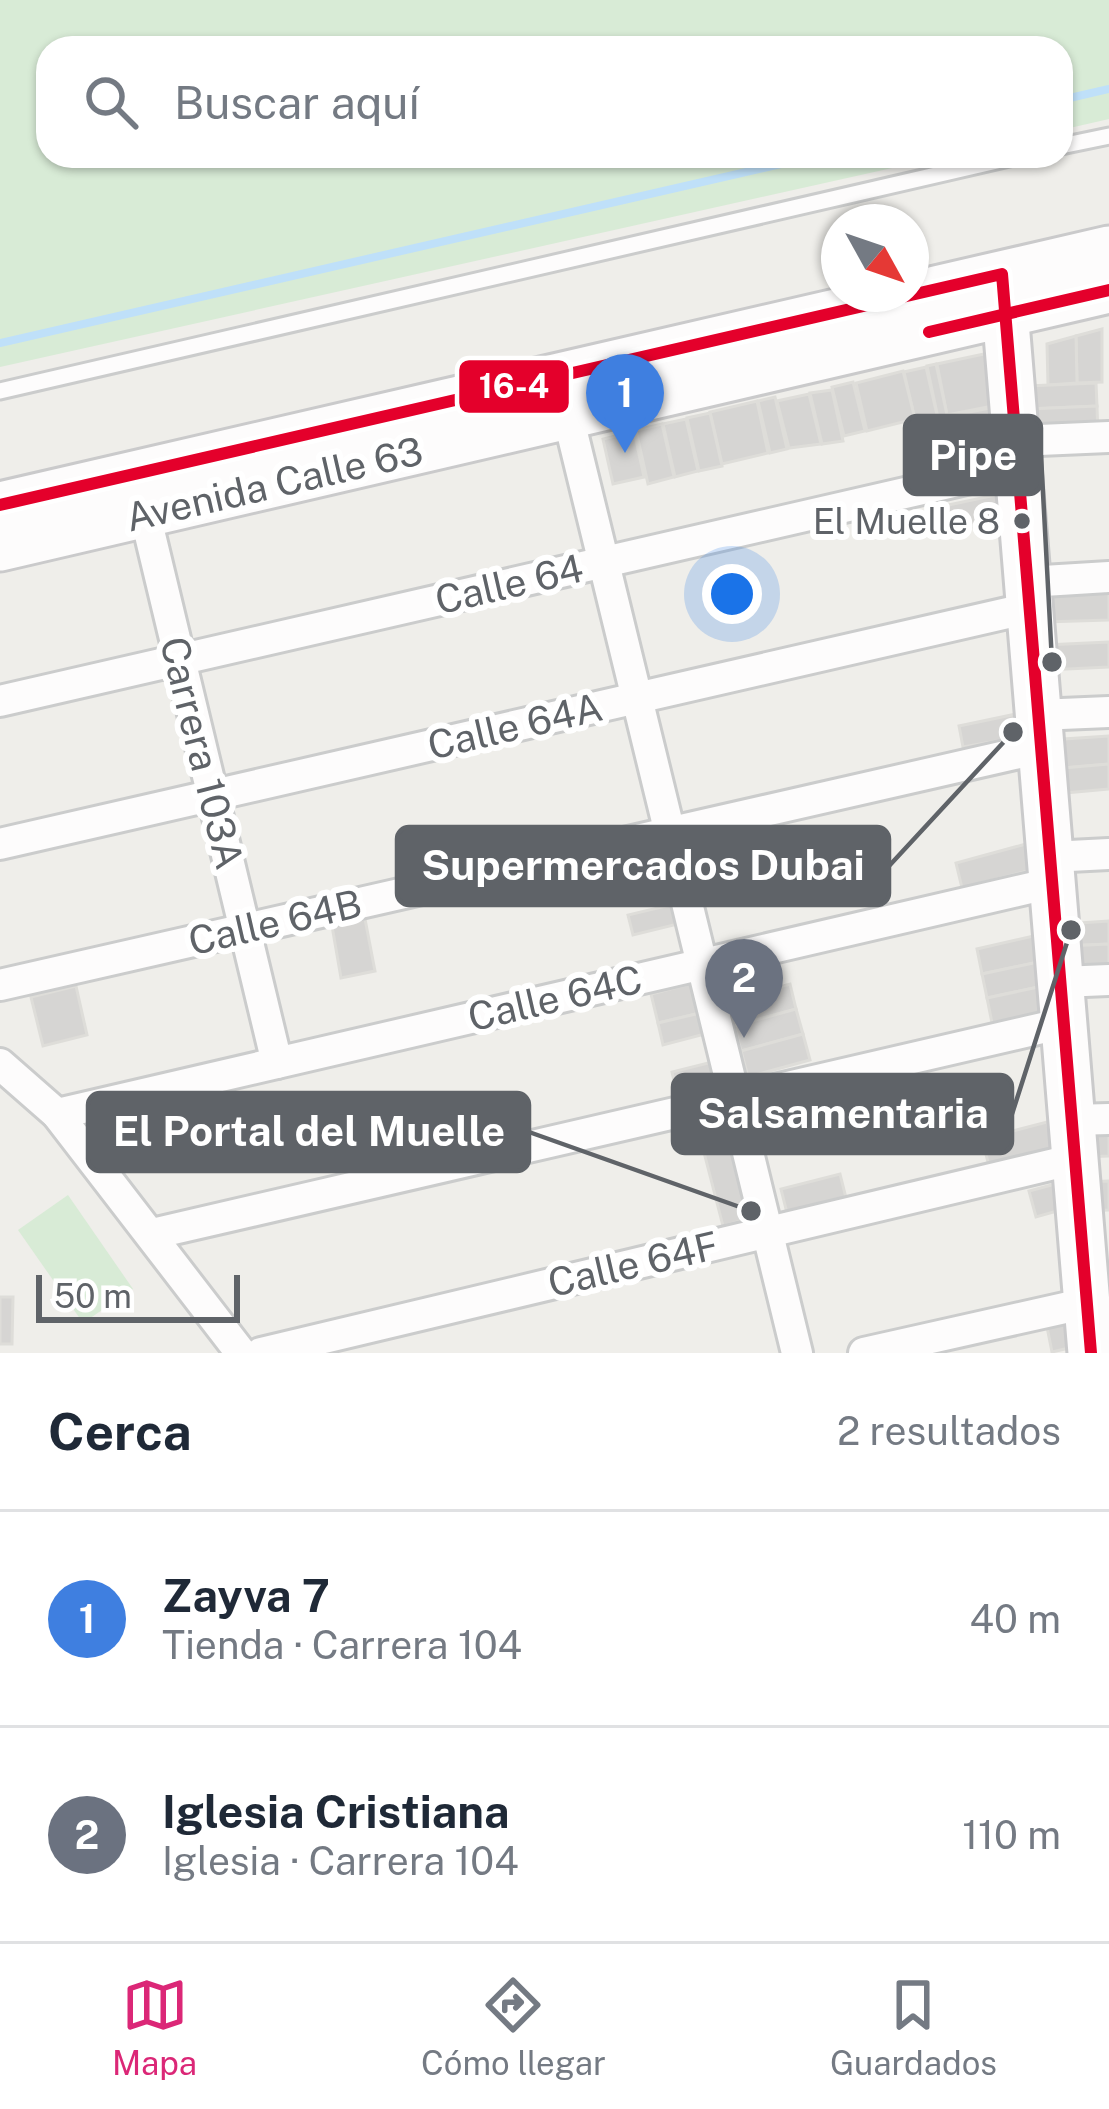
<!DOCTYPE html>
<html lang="es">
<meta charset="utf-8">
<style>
:root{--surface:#fff;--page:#f2f2f3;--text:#1f2937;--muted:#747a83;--line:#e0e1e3;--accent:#db2777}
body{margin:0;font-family:"Public Sans",sans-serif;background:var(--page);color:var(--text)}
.compass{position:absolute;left:821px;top:204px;width:108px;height:108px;border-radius:50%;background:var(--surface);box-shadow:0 3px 9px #0004;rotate:130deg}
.scale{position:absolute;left:36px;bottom:30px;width:204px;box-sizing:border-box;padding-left:12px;border:6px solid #5f6368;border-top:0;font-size:33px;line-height:42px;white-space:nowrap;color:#5f6368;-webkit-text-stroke:9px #fff;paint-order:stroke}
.you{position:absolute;left:732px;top:594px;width:42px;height:42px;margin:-30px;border:9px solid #fff;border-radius:50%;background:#1a73e8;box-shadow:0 0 0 18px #1a73e833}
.badge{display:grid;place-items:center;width:78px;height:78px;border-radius:50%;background:var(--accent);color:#fff;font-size:39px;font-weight:700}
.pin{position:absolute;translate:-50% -99px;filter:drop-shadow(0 3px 6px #0008)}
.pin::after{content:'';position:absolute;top:63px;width:42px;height:36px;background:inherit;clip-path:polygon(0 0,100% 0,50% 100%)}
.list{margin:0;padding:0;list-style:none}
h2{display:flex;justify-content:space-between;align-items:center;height:156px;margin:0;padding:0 48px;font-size:51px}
h2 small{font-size:39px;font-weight:400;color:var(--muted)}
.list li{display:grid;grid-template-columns:78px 1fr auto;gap:36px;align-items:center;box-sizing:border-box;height:216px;padding:0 48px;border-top:3px solid var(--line)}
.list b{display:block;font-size:45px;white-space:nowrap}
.list p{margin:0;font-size:39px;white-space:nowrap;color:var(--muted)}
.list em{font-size:39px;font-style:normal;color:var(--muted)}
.icon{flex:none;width:66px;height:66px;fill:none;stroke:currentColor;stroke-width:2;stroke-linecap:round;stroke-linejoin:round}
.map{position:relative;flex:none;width:1109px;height:1353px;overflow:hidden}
.search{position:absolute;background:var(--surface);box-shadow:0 3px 9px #0004;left:36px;right:36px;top:36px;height:132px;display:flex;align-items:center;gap:30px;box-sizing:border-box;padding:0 42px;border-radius:36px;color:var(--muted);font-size:45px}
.sheet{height:588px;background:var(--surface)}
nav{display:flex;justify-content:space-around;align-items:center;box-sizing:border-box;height:168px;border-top:3px solid var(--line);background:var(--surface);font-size:33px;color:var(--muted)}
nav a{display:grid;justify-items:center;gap:6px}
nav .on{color:var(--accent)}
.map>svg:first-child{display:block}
</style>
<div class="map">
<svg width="1109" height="1353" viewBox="0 0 1109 1353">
<rect width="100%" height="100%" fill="#efeeea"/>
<!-- green -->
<g fill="#d8ebd6">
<path d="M0 0H1109V119L1061 130V48H48V156H946L0 367Z"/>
<path d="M68 1195 133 1289 83 1323 18 1230Z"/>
</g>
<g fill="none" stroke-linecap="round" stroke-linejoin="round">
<!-- stream -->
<g stroke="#bfe0f9" stroke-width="8">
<path d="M1061 100 1109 89"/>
<path d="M0 343 816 156"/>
</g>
</g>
<!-- building -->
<g fill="#d6d5d3" stroke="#deddd9" stroke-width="3">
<path d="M1102 329V382L1077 383 1076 336Z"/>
<path d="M1076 336 1077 383 1048 385 1047 344Z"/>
<path d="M998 351 1008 403 947 415 937 364Z"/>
<path d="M936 364 947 415 938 418 927 366Z"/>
<path d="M926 367 937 415 915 420 904 372Z"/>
<path d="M903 371 915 419 867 431 856 383Z"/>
<path d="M853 382 865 431 844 436 832 387Z"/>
<path d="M1096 383 1097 406 1029 409 1028 386Z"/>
<path d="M832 390 843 441 822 444 810 393Z"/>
<path d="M809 394 821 444 789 448 777 401Z"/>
<path d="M775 397 787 449 770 453 758 401Z"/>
<path d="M757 401 768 453 722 464 710 412Z"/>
<path d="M1006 405 1010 426 947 438 943 417Z"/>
<path d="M1097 406 1098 437 1030 440 1029 409Z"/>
<path d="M710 413 722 466 699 471 687 418Z"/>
<path d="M686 419 698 471 675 477 663 424Z"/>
<path d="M662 424 674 477 648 484 636 430Z"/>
<path d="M634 431 644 477 613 484 603 439Z"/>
<path d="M1000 494V521L950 532 944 506Z"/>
<path d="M1109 592V620L1045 622 1044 594Z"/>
<path d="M1109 642V667L1047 670 1046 645Z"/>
<path d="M1021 713 1019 737 963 747 959 726Z"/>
<path d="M1109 736V764L1051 769 1049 740Z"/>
<path d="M1109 764V789L1053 794 1051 769Z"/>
<path d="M1026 844 1028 871 962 888 956 863Z"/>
<path d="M674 904 678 924 633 935 628 915Z"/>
<path d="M365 919 375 971 341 978 332 926Z"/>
<path d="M1109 921V944L1066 946 1065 924Z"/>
<path d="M1042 934 1043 961 982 974 977 949Z"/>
<path d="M1109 944V972L1067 974 1066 946Z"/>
<path d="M1043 961V986L987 998 982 974Z"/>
<path d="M693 983 700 1013 658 1023 651 994Z"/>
<path d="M790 984 796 1009 734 1026 728 1001Z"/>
<path d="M76 986 87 1035 43 1046 31 997Z"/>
<path d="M1043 986 1044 1012 992 1023 987 998Z"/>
<path d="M796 1009 803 1034 741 1051 734 1026Z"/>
<path d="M700 1013 705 1034 663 1045 658 1023Z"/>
<path d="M803 1034 810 1060 748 1077 741 1051Z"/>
<path d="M716 1061 722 1086 678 1098 672 1072Z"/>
<path d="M734 1119 759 1216 723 1226 698 1129Z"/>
<path d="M1047 1122 1054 1149 989 1166 982 1139Z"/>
<path d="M1109 1128V1156L1083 1157 1082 1129Z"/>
<path d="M840 1174 846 1198 787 1213 781 1189Z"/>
<path d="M1109 1181V1210L1086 1211 1085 1182Z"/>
<path d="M1059 1183 1061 1210 1036 1217 1029 1191Z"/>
<path d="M0 1297H13L12 1344H0Z"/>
<path d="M1065 1323 1069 1348 1052 1352 1047 1327Z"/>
</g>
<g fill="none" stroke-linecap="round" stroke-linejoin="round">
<!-- lane casing -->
<g stroke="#cbcccc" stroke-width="21">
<g id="lane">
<path d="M1061 146 1109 136"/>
<path d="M0 391 1018 156"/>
</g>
</g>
<!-- street casing -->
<g stroke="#cbcccc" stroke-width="36">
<g id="street">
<path d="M568 416 797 1353"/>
<path d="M1016 441 1109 437"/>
<path d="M145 514 277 1063"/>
<path d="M1027 582 1109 577"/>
<path d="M0 701 1018 467"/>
<path d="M1038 715 1109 712"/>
<path d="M0 844 1029 608"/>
<path d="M1050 857 1109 854"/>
<path d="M1061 982 1109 980"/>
<path d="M0 985 1041 748"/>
<path d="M0 1064 57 1114 241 1353"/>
<path d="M57 1114 1052 883"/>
<path d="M1072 1120 1109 1119"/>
<path d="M152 1234 1064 1023"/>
<path d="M261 1353 1075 1159"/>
<path d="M864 1353 1087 1303"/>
</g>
</g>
<!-- secondary casing -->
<g stroke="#cacacb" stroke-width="51">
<g id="secondary">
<path d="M1003 286 1091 1353"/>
<path d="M0 505 1109 249"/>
<path d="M0 548 1109 290"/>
</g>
</g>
<!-- lane -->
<use href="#lane" stroke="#fdfcfc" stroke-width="15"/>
<!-- street -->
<use href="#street" stroke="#fdfcfc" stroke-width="30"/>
<!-- secondary -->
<use href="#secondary" stroke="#fdfcfc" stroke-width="45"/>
<!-- bus-1 casing -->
<g stroke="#fff" stroke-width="21">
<g id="bus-1">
<path d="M929 332 1109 290"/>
<path d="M0 505 1002 274 1091 1353"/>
</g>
</g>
<!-- bus-1 -->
<use href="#bus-1" stroke="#e4002b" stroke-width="12"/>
</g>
<!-- markers -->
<circle fill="#5f6368" stroke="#fff" stroke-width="4.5" cx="1022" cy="521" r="10"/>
<g text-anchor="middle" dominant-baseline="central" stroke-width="12" stroke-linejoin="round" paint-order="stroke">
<!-- bus labels -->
<g font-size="36" fill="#5f6368" stroke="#fff" text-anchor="end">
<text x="1000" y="521">El Muelle 8</text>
</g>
<!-- street labels -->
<g font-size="39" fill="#5f6368" stroke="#fff">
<text transform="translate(274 484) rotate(-13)">Avenida Calle 63</text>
<text transform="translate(509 584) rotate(-13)">Calle 64</text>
<text transform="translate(515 726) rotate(-13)">Calle 64A</text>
<text transform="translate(202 753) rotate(76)">Carrera 103A</text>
<text transform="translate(275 922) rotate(-13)">Calle 64B</text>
<text transform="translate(555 998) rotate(-13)">Calle 64C</text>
<text transform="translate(633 1264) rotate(-13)">Calle 64F</text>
</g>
</g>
<!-- callouts -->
<path fill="none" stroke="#5f6368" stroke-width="4.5" d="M1052 662L1041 455M1013 732L889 866M1071 930L1012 1114M751 1211L529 1132"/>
<g fill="#5f6368" stroke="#fff" stroke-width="4.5">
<circle cx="1052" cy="662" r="12"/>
<circle cx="1013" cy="732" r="12"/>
<circle cx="1071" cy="930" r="12"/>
<circle cx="751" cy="1211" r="12"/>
</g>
<g fill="#5f6368" stroke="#5f6368" stroke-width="4.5">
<rect x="905" y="416" width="136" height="78" rx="12"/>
<rect x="397" y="827" width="492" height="78" rx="12"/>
<rect x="673" y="1075" width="339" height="78" rx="12"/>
<rect x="88" y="1093" width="441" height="78" rx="12"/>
</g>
<g font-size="42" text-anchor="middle" font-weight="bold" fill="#fff">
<text x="973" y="470">Pipe</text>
<text x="643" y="880">Supermercados Dubai</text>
<text x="843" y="1128">Salsamentaria</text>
<text x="309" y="1146">El Portal del Muelle</text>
</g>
<rect stroke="#fff" stroke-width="4.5" x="457" y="358" width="114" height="57" rx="12" fill="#e4002b"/>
<g font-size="33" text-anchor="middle" font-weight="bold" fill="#fff">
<text x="514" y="398">16-4</text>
</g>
</svg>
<svg class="compass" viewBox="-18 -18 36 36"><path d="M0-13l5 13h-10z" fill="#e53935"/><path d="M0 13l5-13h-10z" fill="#747a83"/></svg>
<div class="scale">50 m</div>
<div class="you"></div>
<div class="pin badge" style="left:625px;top:453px;background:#3f7fe0">1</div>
<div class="pin badge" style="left:744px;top:1038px;background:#6b7280">2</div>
<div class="search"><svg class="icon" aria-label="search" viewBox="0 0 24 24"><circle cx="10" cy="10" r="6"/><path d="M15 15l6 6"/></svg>Buscar aquí</div>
</div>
<section class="sheet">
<h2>Cerca<small>2 resultados</small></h2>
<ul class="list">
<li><span class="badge" style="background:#3f7fe0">1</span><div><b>Zayva 7</b><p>Tienda · Carrera 104</p></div><em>40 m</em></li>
<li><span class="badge" style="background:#6b7280">2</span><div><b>Iglesia Cristiana</b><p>Iglesia · Carrera 104</p></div><em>110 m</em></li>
</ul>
</section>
<nav>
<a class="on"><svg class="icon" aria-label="map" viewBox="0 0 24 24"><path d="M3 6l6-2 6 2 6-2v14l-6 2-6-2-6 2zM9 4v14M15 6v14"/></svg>Mapa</a>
<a><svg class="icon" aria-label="directions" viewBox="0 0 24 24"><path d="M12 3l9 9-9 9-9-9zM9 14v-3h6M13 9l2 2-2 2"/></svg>Cómo llegar</a>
<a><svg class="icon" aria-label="saved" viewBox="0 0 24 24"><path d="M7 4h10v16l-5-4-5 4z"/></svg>Guardados</a>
</nav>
